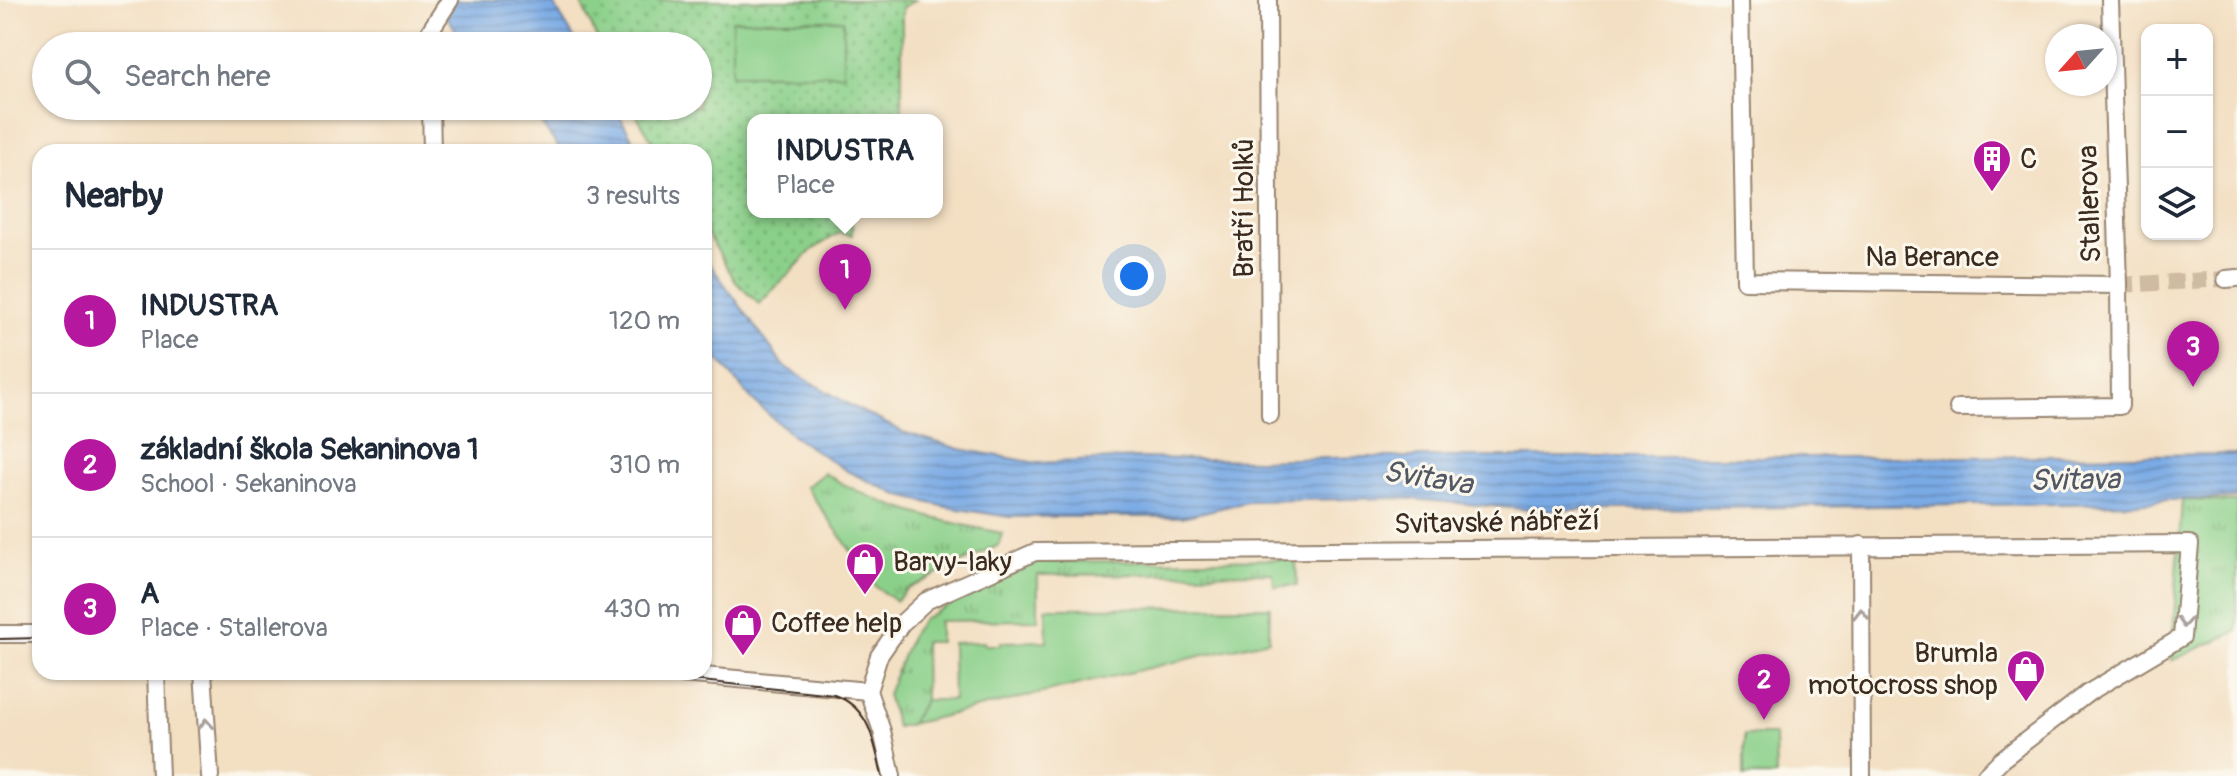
<!DOCTYPE html>
<meta charset="utf-8">
<style>
:root{--surface:#fff;--page:#f2f2f3;--text:#1f2937;--muted:#747a83;--line:#e0e1e3;--accent:#b5179e}
body{margin:0;font-family:Pangolin,sans-serif;background:var(--page);color:var(--text)}
.controls{position:absolute;right:24px;top:24px;display:grid;overflow:hidden;border-radius:16px;box-shadow:0 2px 6px #0004}
.controls button{width:72px;height:72px;display:grid;place-items:center;padding:0;border:0;border-bottom:2px solid var(--line);background:var(--surface);color:var(--text);font:40px sans-serif}
.compass{position:absolute;left:2045px;top:24px;width:72px;height:72px;border-radius:50%;background:var(--surface);box-shadow:0 2px 6px #0004;rotate:243deg}
.you{position:absolute;left:1134px;top:276px;width:28px;height:28px;margin:-20px;border:6px solid #fff;border-radius:50%;background:#1a73e8;box-shadow:0 0 0 12px #1a73e833}
.badge{display:grid;place-items:center;width:52px;height:52px;border-radius:50%;background:var(--accent);color:#fff;font-size:26px;font-weight:700}
.pin{position:absolute;translate:-50% -66px;filter:drop-shadow(0 2px 4px #0008)}
.pin::after{content:'';position:absolute;top:42px;width:28px;height:24px;background:inherit;clip-path:polygon(0 0,100% 0,50% 100%)}
.popup{position:absolute;left:747px;top:114px;width:196px;height:104px;box-sizing:border-box;display:grid;place-content:center;border-radius:16px;background:var(--surface);filter:drop-shadow(0 2px 6px #0005);font-size:26px;white-space:nowrap;color:var(--muted)}
.popup b{font-size:30px;color:var(--text)}
.popup::after{content:'';position:absolute;left:50%;top:100%;margin-left:-16px;border:16px solid transparent;border-top-color:var(--surface)}
.list{margin:0;padding:0;list-style:none}
h2{display:flex;justify-content:space-between;align-items:center;height:104px;margin:0;padding:0 32px;font-size:34px}
h2 small{font-size:26px;font-weight:400;color:var(--muted)}
.list li{display:grid;grid-template-columns:52px 1fr auto;gap:24px;align-items:center;box-sizing:border-box;height:144px;padding:0 32px;border-top:2px solid var(--line)}
.list b{display:block;font-size:30px;white-space:nowrap}
.list p{margin:0;font-size:26px;white-space:nowrap;color:var(--muted)}
.list em{font-size:26px;font-style:normal;color:var(--muted)}
.icon{flex:none;width:44px;height:44px;fill:none;stroke:currentColor;stroke-width:2;stroke-linecap:round;stroke-linejoin:round}
.map{position:relative;flex:none;width:2237px;height:776px;overflow:hidden}
.search{position:absolute;background:var(--surface);box-shadow:0 2px 6px #0004;left:32px;top:32px;width:680px;height:88px;display:flex;align-items:center;gap:20px;box-sizing:border-box;padding:0 28px;border-radius:44px;color:var(--muted);font-size:30px}
.panel{position:absolute;background:var(--surface);box-shadow:0 2px 6px #0004;left:32px;top:144px;width:680px;height:536px;border-radius:24px}
.map>svg:first-child{display:block}
</style>
<div class="map">
<svg width="2237" height="776" viewBox="0 0 2237 776">
<defs>
<pattern id="grass-tufts" width="24" height="20" patternUnits="userSpaceOnUse" patternTransform="scale(2)"><rect width="24" height="20" fill="#8bd08a"/><path d="M3 7l-1-3M5 7V3M7 7l1-3M15 17l-1-3M17 17v-4M19 17l1-3" fill="none" stroke="#73a970"/></pattern>
<pattern id="park-dots" width="8" height="8" patternUnits="userSpaceOnUse" patternTransform="scale(2)"><rect width="8" height="8" fill="#8bd08a"/><path d="M2 2h.1M6 6h.1" fill="none" stroke="#73a970" stroke-width="1.8" stroke-linecap="round"/></pattern>
<pattern id="water-rules" width="6" height="5" patternUnits="userSpaceOnUse" patternTransform="scale(2)"><rect width="6" height="5" fill="#7aaae5"/><path d="M0 2.5h6" fill="none" stroke="#658bb9"/></pattern>
</defs>
<rect width="100%" height="100%" fill="#fbf7ec"/>
<filter id="ink" filterUnits="userSpaceOnUse"><feTurbulence type="fractalNoise" baseFrequency=".0125" numOctaves="2"/><feDisplacementMap in="SourceGraphic" scale="16" xChannelSelector="R" yChannelSelector="G"/><feConvolveMatrix kernelMatrix="1 2 1 2 8 2 1 2 1" color-interpolation-filters="sRGB"/></filter>
<filter id="wash" filterUnits="userSpaceOnUse"><feTurbulence type="fractalNoise" baseFrequency=".006" numOctaves="4" result="noise"/><feDisplacementMap in="SourceGraphic" scale="32" xChannelSelector="R" yChannelSelector="G"/><feGaussianBlur stdDeviation="1.8" result="paint"/><feColorMatrix in="noise" values="0 0 0 0 0 0 0 0 0 0 0 0 0 0 0 0 0 1.4 0 .05"/><feComposite in="paint" operator="in"/></filter>
<g filter="url(#wash)">
<rect width="100%" height="100%" fill="#f3dfc2"/>
<!-- grass -->
<g fill="url(#grass-tufts)" stroke="#637d54" stroke-width="2">
<path d="M824 473C879 507 939 521 1002 533L999 545 907 589 896 601 877 588 806 487Z"/>
<path d="M2182 500 2237 502V631L2171 661Z"/>
<path d="M1296 559 1297 586H1274L1273 573 1038 575V620L939 621V642H924L925 700 910 724 896 727 887 694 911 635 923 619 972 592 1038 562Z"/>
</g>
<!-- park -->
<path fill="url(#park-dots)" stroke="#637d54" stroke-width="2" d="M580 0H915L902 8V120H753V212H852V235L839 233 812 250 759 304 736 282 704 228V152H659L631 106H698V46H600Z"/>
<!-- garden -->
<g fill="#8bd08a" stroke="#637d54" stroke-width="2">
<rect x="732" y="20" width="111" height="54"/>
<path d="M1270 607 1269 640 910 724 925 700H953L952 643 984 642 985 645H1000V642L1047 641 1046 608Z"/>
<path d="M1744 735H1775L1776 776H1744Z"/>
</g>
<!-- water -->
<g fill="url(#water-rules)" stroke="#5a6a82" stroke-width="2">
<path d="M435 0H551L579 46H467Z"/>
<path d="M528 106H614L640 152H562Z"/>
<path d="M704 256 785 367 859 410 903 432 960 449 1037 463 1136 458 1259 460 1365 457H1962L2237 454V498L2166 500 2145 503 1534 510 1400 498 1251 501 1182 517H1009L946 507 901 496 849 472 797 439 752 400 704 343Z"/>
</g>
</g>
<g filter="url(#ink)">
<g fill="none" stroke-linecap="round" stroke-linejoin="round">
<!-- minor-tunnel -->
<path stroke="#cebba1" stroke-width="16" stroke-dasharray="16 8" stroke-linecap="butt" d="M2119 285 2226 279"/>
<!-- minor casing -->
<g stroke="#978470" stroke-width="20">
<g id="minor">
<path d="M1268 0 1270 415"/>
<path d="M1740 0 1745 281 2119 285"/>
<path d="M426 46 430 31 450 0"/>
<path d="M431 106 432 152"/>
<path d="M2226 279 2237 278"/>
<path d="M1958 408 2120 406 2119 285 2110 0"/>
<path d="M1861 545 1862 776"/>
<path d="M0 634H40"/>
<path d="M156 672 160 776"/>
<path d="M203 672 210 776"/>
<path d="M660 672 868 691"/>
<path d="M868 691 879 656 901 624 926 601 1035 552 2190 544 2182 637 2088 693 2001 760 1985 776"/>
<path d="M868 691 882 731 892 776"/>
</g>
</g>
<!-- minor -->
<use href="#minor" stroke="#fff" stroke-width="16"/>
<!-- tram -->
<g stroke="#3b2a1e" stroke-width="2">
<path d="M0 639 40 638"/>
<path d="M615 672 834 695C871 708 874 743 882 776"/>
</g>
</g>
<!-- one-way arrows -->
<defs><path id="oneway-chevron" d="M-2-3.5L2.5 0L-2 3.5" fill="none" stroke-width="1.6" stroke-linecap="round" stroke-linejoin="round" transform="scale(2)"/></defs>
<g stroke="#a79f9a">
<use href="#oneway-chevron" transform="translate(1861 614) rotate(-90)"/>
<use href="#oneway-chevron" transform="translate(2184 622) rotate(94)"/>
<use href="#oneway-chevron" transform="translate(206 724) rotate(-94)"/>
</g>
</g>
<!-- icons -->
<defs>
<g id="building-pin" transform="scale(2)"><path d="M0 17L-7.5 6A9.5 9.5 0 1 1 7.5 6Z" fill="#b5179e" stroke="#fbf7ec"/><path d="M-4-6H4V6H1V3H-1V6H-4ZM-2.5-4.3h1.7v1.8h-1.7ZM.8-4.3h1.7v1.8H.8ZM-2.5-1h1.7V.8h-1.7ZM.8-1h1.7V.8H.8Z" fill="#fff"/></g>
<g id="shop-pin" transform="scale(2)"><path d="M0 17L-7.5 6A9.5 9.5 0 1 1 7.5 6Z" fill="#b5179e" stroke="#fbf7ec"/><path d="M-5-2.5h2.3a2.7 3.5 0 0 1 5.4 0H5L5.5 6h-11ZM-1.5-2.5h3a1.5 2.3 0 0 0-3 0Z" fill="#fff"/></g>
</defs>
<g fill-rule="evenodd">
<use href="#building-pin" x="1992" y="159"/>
<use href="#shop-pin" x="865" y="562"/>
<use href="#shop-pin" x="743" y="623"/>
<use href="#shop-pin" x="2026" y="669"/>
</g>
<g text-anchor="middle" dominant-baseline="central" stroke-width="6" stroke-linejoin="round" paint-order="stroke">
<!-- poi labels -->
<g font-size="28" fill="#3b2a1e" stroke="#fbf7ec" text-anchor="start">
<text x="2020" y="159">C</text>
<text x="893" y="562">Barvy-laky</text>
<text x="771" y="623">Coffee help</text>
<text x="1998" y="653" text-anchor="end">Brumla<tspan x="1998" dy="32">motocross shop</tspan></text>
</g>
<!-- street labels -->
<g font-size="28" fill="#3b2a1e" stroke="#fbf7ec">
<text transform="translate(2090 204) rotate(-92)">Stallerova</text>
<text transform="translate(1244 208) rotate(-90)">Bratří Holků</text>
<text x="1932" y="257">Na Berance</text>
<text transform="translate(1497 523) rotate(-1)">Svitavské nábřeží</text>
</g>
<!-- water labels -->
<g font-size="30" font-style="italic" fill="#515764" stroke="#fbf7ec">
<text transform="translate(1428 478) rotate(9)">Svitava</text>
<text transform="translate(2075 480) rotate(-1)">Svitava</text>
</g>
</g>
</svg>
<div class="controls">
<button>+</button>
<button>−</button>
<button><svg class="icon" aria-label="layers" viewBox="0 0 24 24"><path d="M12 4l9 5-9 5-9-5zM3 14l9 5 9-5"/></svg></button>
</div>
<svg class="compass" viewBox="-18 -18 36 36"><path d="M0-13l5 13h-10z" fill="#e53935"/><path d="M0 13l5-13h-10z" fill="#747a83"/></svg>
<div class="you"></div>
<div class="pin badge" style="left:845px;top:310px">1</div>
<div class="popup"><b>INDUSTRA</b>Place</div>
<div class="pin badge" style="left:1764px;top:720px">2</div>
<div class="pin badge" style="left:2193px;top:387px">3</div>
<div class="search"><svg class="icon" aria-label="search" viewBox="0 0 24 24"><circle cx="10" cy="10" r="6"/><path d="M15 15l6 6"/></svg>Search here</div>
<section class="panel">
<h2>Nearby<small>3 results</small></h2>
<ul class="list">
<li><span class="badge">1</span><div><b>INDUSTRA</b><p>Place</p></div><em>120 m</em></li>
<li><span class="badge">2</span><div><b>základní škola Sekaninova 1</b><p>School · Sekaninova</p></div><em>310 m</em></li>
<li><span class="badge">3</span><div><b>A</b><p>Place · Stallerova</p></div><em>430 m</em></li>
</ul>
</section>
</div>
